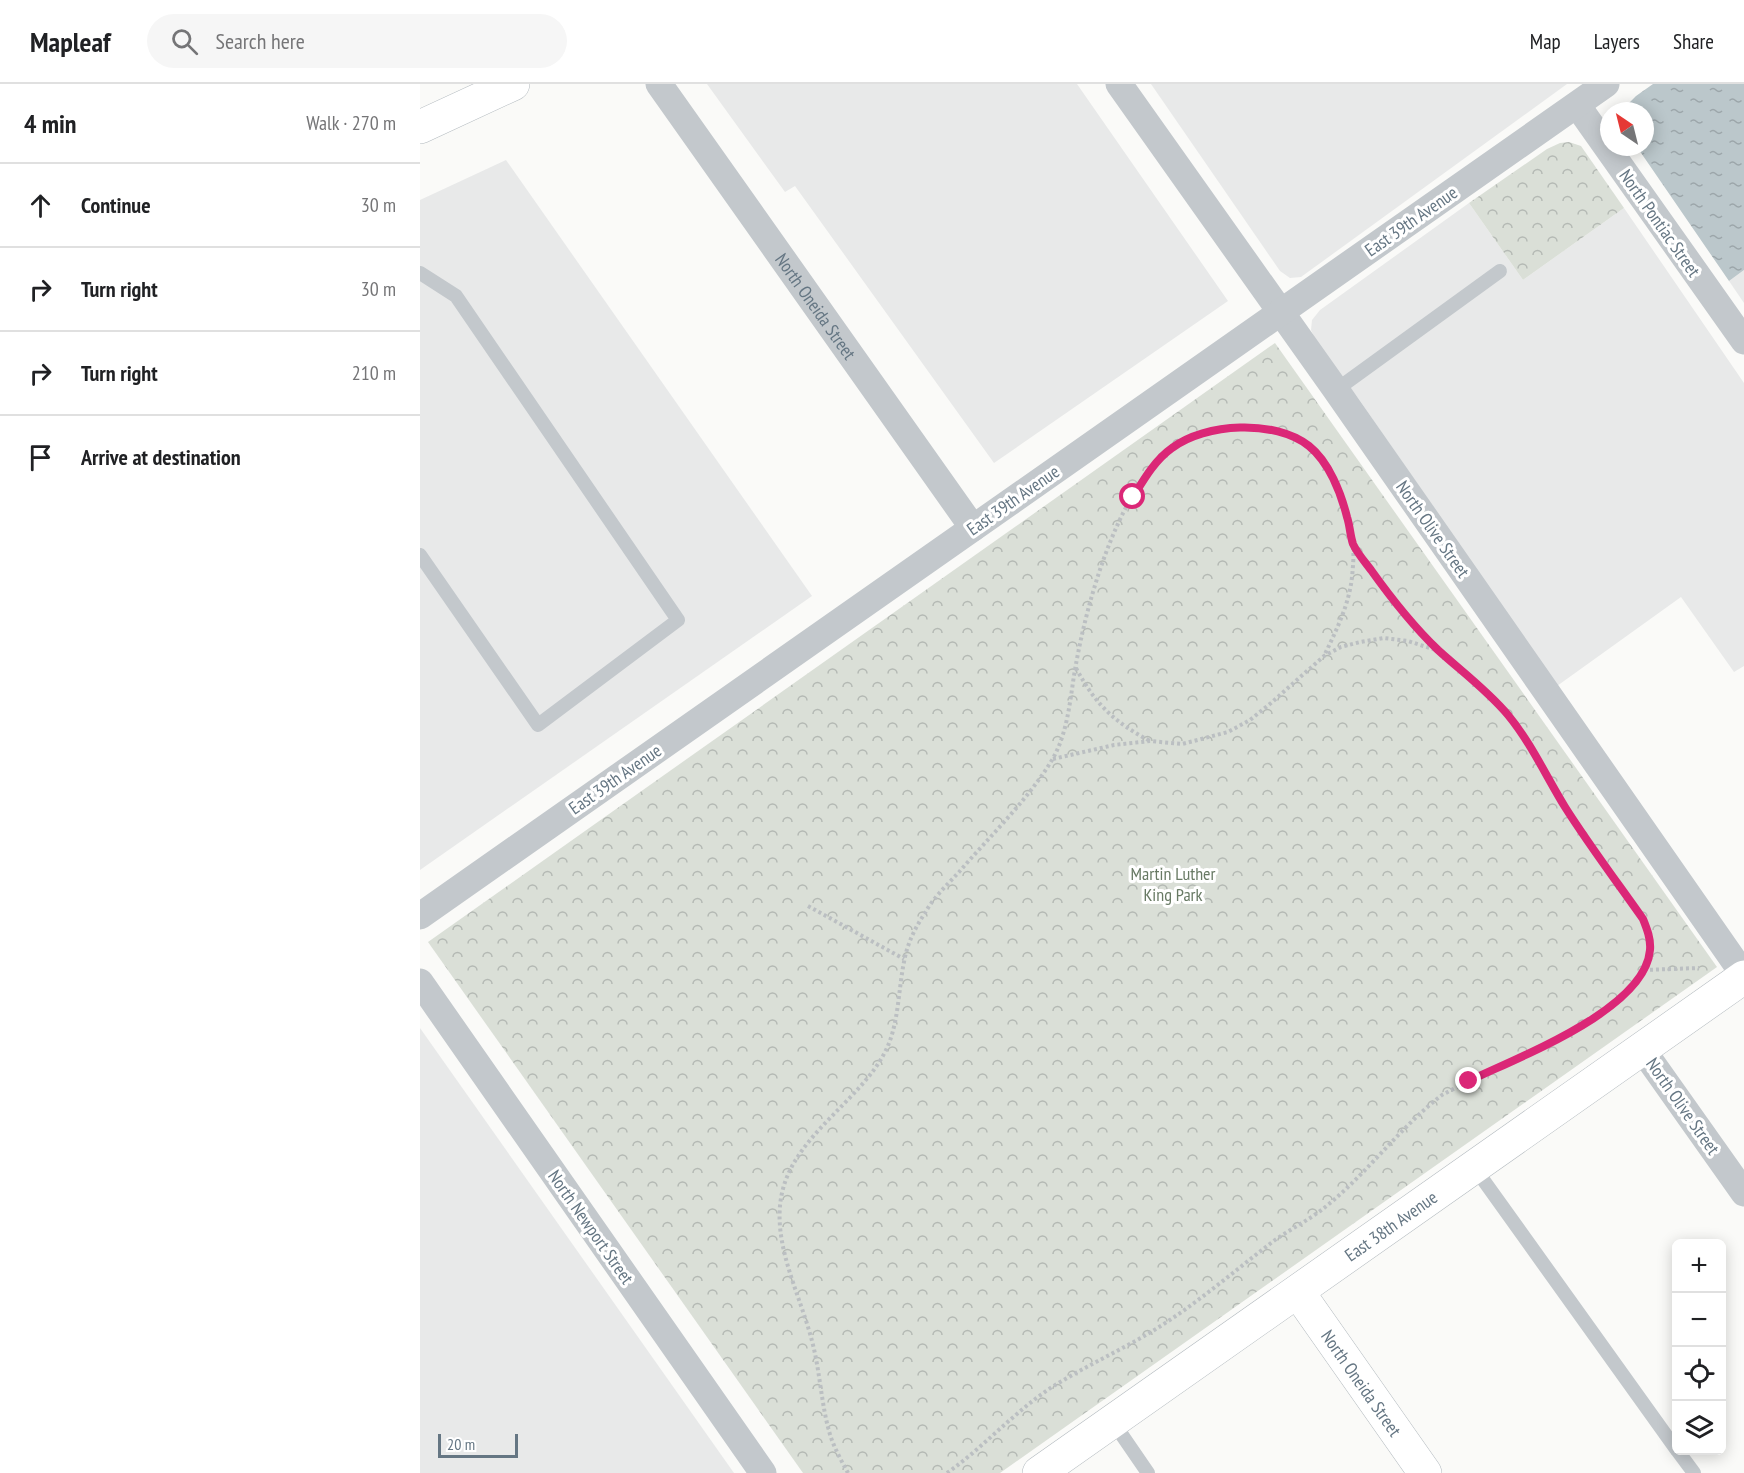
<!DOCTYPE html>
<meta charset="utf-8">
<style>
:root{--surface:#fff;--page:#f6f6f6;--text:#202124;--muted:#757577;--line:#e0e0e0}
body{margin:0;font-family:"PT Sans Narrow",sans-serif;background:var(--page);color:var(--text)}
.controls{position:absolute;right:18px;bottom:18px;display:grid;overflow:hidden;border-radius:9px;box-shadow:0 3px 15px #0003}
.controls button{width:54px;height:54px;display:grid;place-items:center;padding:0;border:0;border-bottom:2px solid var(--line);background:var(--surface);color:var(--text);font:30px sans-serif}
.compass{position:absolute;left:1180px;top:18px;width:54px;height:54px;border-radius:50%;background:var(--surface);box-shadow:0 3px 15px #0003;rotate:325deg}
.scale{position:absolute;left:18px;bottom:15px;width:80px;box-sizing:border-box;padding-left:6px;border:3px solid #657683;border-top:0;font-size:16px;line-height:21px;white-space:nowrap;color:#657683;-webkit-text-stroke:4px #fff;paint-order:stroke}
.stop{position:absolute;width:18px;height:18px;margin:-14px;border:4px solid #db2777;border-radius:50%;background:#fff}
.stop.end{background:#db2777;border-color:#fff;box-shadow:0 2px 6px #0008}
.list{margin:0;padding:0;list-style:none}
h2{display:flex;justify-content:space-between;align-items:center;height:78px;margin:0;padding:0 24px;font-size:26px}
h2 small{font-size:20px;font-weight:400;color:var(--muted)}
.list li{display:grid;grid-template-columns:39px 1fr auto;gap:18px;align-items:center;box-sizing:border-box;height:84px;padding:0 24px;border-top:2px solid var(--line)}
.list b{display:block;font-size:22px;white-space:nowrap}
.list em{font-size:20px;font-style:normal;color:var(--muted)}
.icon{flex:none;width:33px;height:33px;fill:none;stroke:currentColor;stroke-width:2;stroke-linecap:round;stroke-linejoin:round}
.map{position:relative;flex:none;width:1324px;height:1389px;overflow:hidden}
header{display:flex;align-items:center;gap:36px;box-sizing:border-box;height:84px;padding:0 30px;background:var(--surface);border-bottom:2px solid var(--line)}
header strong{font-size:28px}
nav{display:flex;gap:33px;margin-inline-start:auto;font-size:21px}
.search{width:420px;height:54px;background:var(--page);display:flex;align-items:center;gap:15px;box-sizing:border-box;padding:0 21px;border-radius:33px;color:var(--muted);font-size:22px}
main{display:flex}
aside{flex:1;background:var(--surface)}
.map>svg:first-child{display:block}
</style>
<header>
<strong>Mapleaf</strong>
<div class="search"><svg class="icon" aria-label="search" viewBox="0 0 24 24"><circle cx="10" cy="10" r="6"/><path d="M15 15l6 6"/></svg>Search here</div>
<nav><a>Map</a><a>Layers</a><a>Share</a></nav>
</header>
<main>
<aside>
<h2>4 min<small>Walk · 270 m</small></h2>
<ul class="list">
<li><svg class="icon" aria-label="ahead" viewBox="0 0 24 24"><path d="M12 20V5M6 11l6-6 6 6"/></svg><div><b>Continue</b></div><em>30 m</em></li>
<li><svg class="icon" aria-label="right" viewBox="0 0 24 24"><path d="M7 20v-9h11M14 6l5 5-5 5"/></svg><div><b>Turn right</b></div><em>30 m</em></li>
<li><svg class="icon" aria-label="right" viewBox="0 0 24 24"><path d="M7 20v-9h11M14 6l5 5-5 5"/></svg><div><b>Turn right</b></div><em>210 m</em></li>
<li><svg class="icon" aria-label="arrive" viewBox="0 0 24 24"><path d="M6 21V4h12l-3 4 3 4H6"/></svg><div><b>Arrive at destination</b></div></li>
</ul>
</aside>
<div class="map">
<svg width="1324" height="1389" viewBox="0 0 1324 1389">
<defs>
<pattern id="park-crowns" width="20" height="18" patternUnits="userSpaceOnUse" patternTransform="scale(1.5)"><rect width="20" height="18" fill="#dadfd7"/><path d="M2 6a3 3 0 1 1 6 0M12 15a3 3 0 1 1 6 0" fill="none" stroke="#b4b9b4"/></pattern>
<pattern id="water-ripples" width="26" height="14" patternUnits="userSpaceOnUse" patternTransform="scale(1.5)"><rect width="26" height="14" fill="#bbc7cb"/><path d="M2 4q2-2 4 0t4 0M15 11q2-2 4 0t4 0" fill="none" stroke="#9ca6aa"/></pattern>
</defs>
<rect width="100%" height="100%" fill="#fafaf8"/>
<!-- built -->
<g fill="#e8e9e9">
<path d="M287 0H657L808 217 574 379 375 102 365 108Z"/>
<path d="M731 0H1147L881 193 870 194 860 187Z"/>
<path d="M86 76 392 512 0 786V116Z"/>
<path d="M1049 119 1103 196 1204 124 1324 299V582L1314 588 1261 513 1137 602 938 314 896 257 891 246 892 236 900 226Z"/>
<path d="M1324 186V219L1309 197Z"/>
<path d="M0 944 314 1389H0Z"/>
</g>
<!-- park -->
<g fill="url(#park-crowns)">
<path d="M1149 58 1161 62 1204 124 1103 196 1049 119 1127 65 1140 59Z"/>
<path d="M855 259 1297 883 580 1389H383L8 858Z"/>
</g>
<!-- water -->
<path fill="url(#water-ripples)" d="M1233 0H1324V186L1309 197 1217 63H1225V27H1201L1216 12Z"/>
<g fill="none" stroke-linecap="round" stroke-linejoin="round">
<!-- secondary casing -->
<g stroke="#b3babf" stroke-width="34">
<g id="secondary">
<path d="M0 43 93 0"/>
<path id="s2" d="M878 1208 1005 1389"/>
<path id="s3" d="M619 1389 1324 893"/>
</g>
</g>
<!-- path -->
<g stroke="#bbbfc2" stroke-width="4" stroke-dasharray="3 3" stroke-linecap="butt">
<path d="M656 584C675 620 694 638 730 657"/>
<path d="M633 675 694 661 730 657 762 660 808 648 830 636 851 619 904 572 921 563 940 558 964 554 988 557 1019 567"/>
<path d="M388 822 484 875"/>
<path d="M1224 886 1279 884"/>
<path d="M428 1389C421 1376 413 1362 409 1347 401 1318 400 1287 392 1257 380 1210 351 1158 362 1109 374 1052 440 1017 465 968 479 941 478 907 484 878 487 860 495 844 505 829 513 814 527 801 539 788 570 752 607 717 632 676 649 647 650 612 656 580 668 514 697 410 749 366 770 348 795 346 821 344 843 342 868 347 886 360 911 377 932 433 933 462 934 472 933 483 932 493 929 521 916 547 904 572"/>
<path d="M527 1389C564 1363 594 1328 632 1303 664 1283 699 1267 731 1248 774 1222 812 1189 851 1159 868 1146 888 1137 904 1124 947 1090 979 1044 1022 1011 1048 997 1074 985 1100 972 1142 952 1226 920 1230 866 1231 855 1226 845 1223 835L1145 723 1104 651 1087 629 1058 599 999 547 951 486 934 461"/>
</g>
<!-- lane -->
<g stroke="#c3c8cc" stroke-width="14">
<path d="M0 189 36 212 258 536 118 641 0 471"/>
<path d="M916 306 1080 187"/>
<path d="M1054 1083 1256 1365"/>
<path d="M693 1338 728 1389"/>
<path d="M1257 1366 1274 1389"/>
</g>
<!-- street -->
<g stroke="#c3c8cc" stroke-width="27">
<path id="s1" d="M239 0 553 444"/>
<path d="M699 0 916 306 1324 891"/>
<path d="M1157 21 1324 257"/>
<path d="M0 832 1186 0"/>
<path d="M0 898 343 1389"/>
<path d="M1222 965 1324 1109"/>
</g>
<!-- secondary -->
<use href="#secondary" stroke="#fff" stroke-width="33"/>
</g>
<g fill="none" stroke-linecap="round" stroke-linejoin="round">
<!-- route -->
<path stroke="#db2777" stroke-width="8" d="M713 413C724 395 735 376 752 364 785 339 855 335 889 362 909 378 921 409 927 433 930 442 930 451 933 460 937 469 945 478 951 486 971 514 993 542 1018 566 1041 587 1067 606 1088 631 1111 659 1126 692 1145 723 1169 761 1197 798 1223 835 1227 845 1231 855 1230 866 1225 926 1098 973 1049 997"/>
</g>
<g text-anchor="middle" dominant-baseline="central" stroke-width="6" stroke-linejoin="round" paint-order="stroke">
<!-- street labels -->
<g font-size="18" fill="#657683" stroke="#fff">
<text transform="translate(991 137) rotate(-35)">East 39th Avenue</text>
<text transform="translate(1240 139) rotate(55)">North Pontiac Street</text>
<text stroke="none"><textPath href="#s1" startOffset="272">North Oneida Street</textPath></text>
<text transform="translate(593 416) rotate(-35)">East 39th Avenue</text>
<text transform="translate(1013 445) rotate(55)">North Olive Street</text>
<text transform="translate(195 695) rotate(-35)">East 39th Avenue</text>
<text transform="translate(1263 1022) rotate(55)">North Olive Street</text>
<text stroke="none"><textPath href="#s3" startOffset="430">East 38th Avenue</textPath></text>
<text transform="translate(171 1143) rotate(55)">North Newport Street</text>
<text stroke="none"><textPath href="#s2" startOffset="111">North Oneida Street</textPath></text>
</g>
<!-- park labels -->
<g font-size="18" fill="#687a64" stroke="#fff">
<text x="753" y="789">Martin Luther<tspan x="753" dy="21">King Park</tspan></text>
</g>
</g>
</svg>
<div class="controls">
<button>+</button>
<button>−</button>
<button><svg class="icon" aria-label="locate" viewBox="0 0 24 24"><circle cx="12" cy="12" r="6"/><path d="M12 2v4M12 18v4M2 12h4M18 12h4"/></svg></button>
<button><svg class="icon" aria-label="layers" viewBox="0 0 24 24"><path d="M12 4l9 5-9 5-9-5zM3 14l9 5 9-5"/></svg></button>
</div>
<svg class="compass" viewBox="-18 -18 36 36"><path d="M0-13l5 13h-10z" fill="#e53935"/><path d="M0 13l5-13h-10z" fill="#757577"/></svg>
<div class="scale">20 m</div>
<div class="stop" style="left:713px;top:413px"></div>
<div class="stop end" style="left:1049px;top:997px"></div>
</div>
</main>
